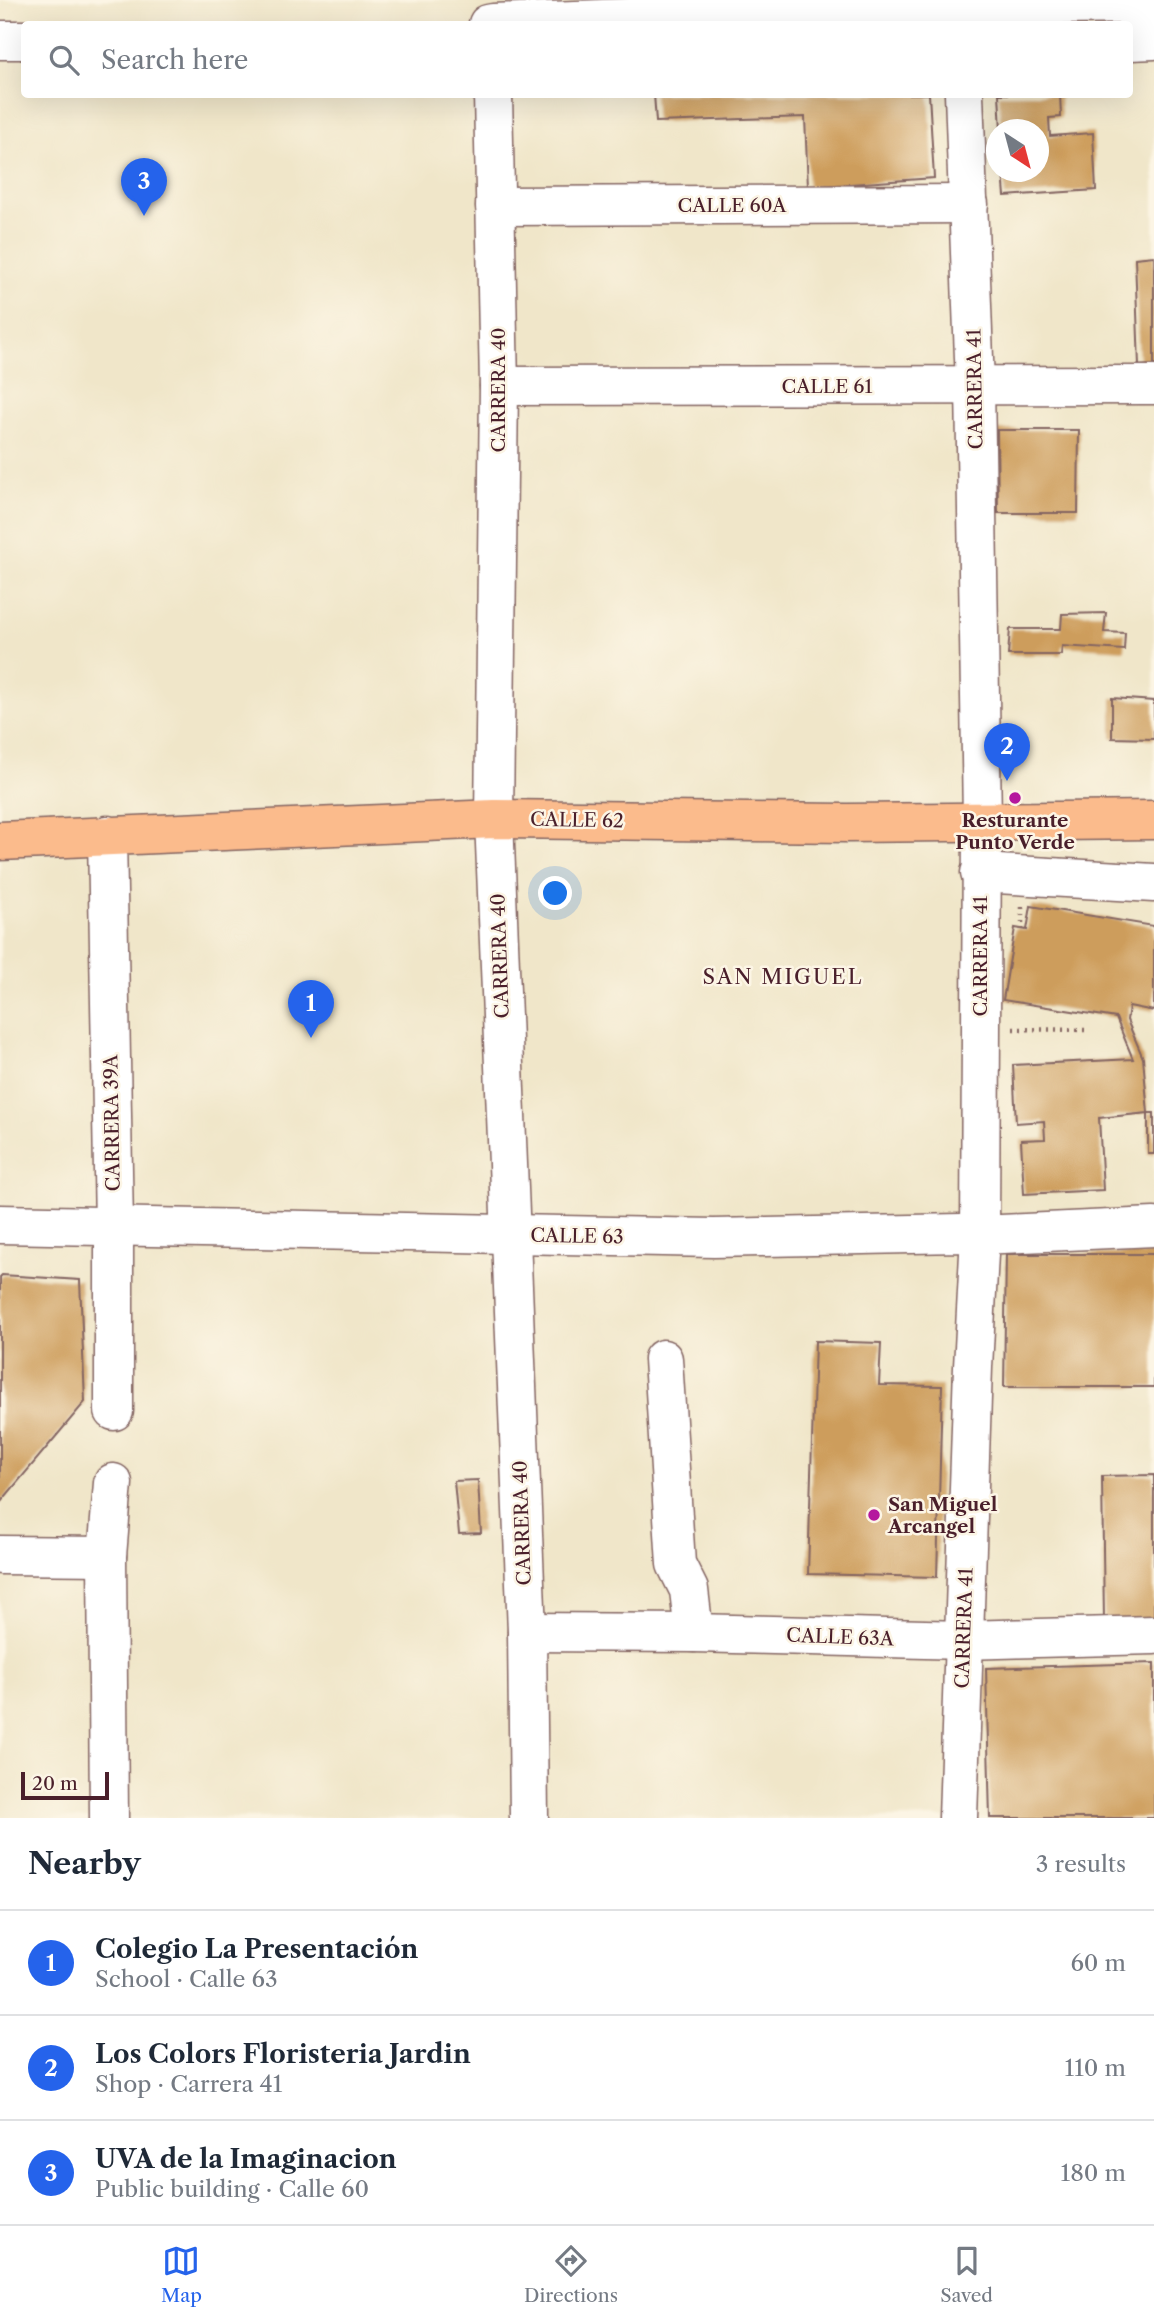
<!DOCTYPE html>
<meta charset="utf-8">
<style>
:root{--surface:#fff;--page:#f6f6f7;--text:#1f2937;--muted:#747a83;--line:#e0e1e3;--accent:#2563eb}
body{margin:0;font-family:"Libre Caslon Text",serif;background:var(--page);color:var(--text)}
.compass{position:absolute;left:986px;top:119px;width:63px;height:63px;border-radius:50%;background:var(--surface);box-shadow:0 7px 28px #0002;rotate:144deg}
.scale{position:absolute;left:21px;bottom:18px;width:88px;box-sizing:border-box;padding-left:7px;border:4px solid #4a1f2b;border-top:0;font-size:19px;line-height:24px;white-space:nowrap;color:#4a1f2b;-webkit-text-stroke:5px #fcf5e5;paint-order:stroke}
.you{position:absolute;left:556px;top:894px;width:24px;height:24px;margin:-18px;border:5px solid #fff;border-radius:50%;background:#1a73e8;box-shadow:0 0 0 10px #1a73e833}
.badge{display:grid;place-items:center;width:46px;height:46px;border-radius:50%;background:var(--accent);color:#fff;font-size:23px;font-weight:700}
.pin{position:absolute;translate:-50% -58px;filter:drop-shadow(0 2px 4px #0008)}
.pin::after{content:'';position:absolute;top:37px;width:24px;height:21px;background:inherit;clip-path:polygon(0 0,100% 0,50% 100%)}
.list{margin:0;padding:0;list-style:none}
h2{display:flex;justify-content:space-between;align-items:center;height:91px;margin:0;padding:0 28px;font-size:30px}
h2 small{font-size:23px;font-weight:400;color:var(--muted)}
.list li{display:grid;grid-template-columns:46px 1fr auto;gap:21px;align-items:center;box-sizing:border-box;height:105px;padding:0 28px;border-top:2px solid var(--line)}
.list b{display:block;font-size:26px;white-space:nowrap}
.list p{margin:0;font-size:23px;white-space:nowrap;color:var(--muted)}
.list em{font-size:23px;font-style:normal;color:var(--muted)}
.icon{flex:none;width:38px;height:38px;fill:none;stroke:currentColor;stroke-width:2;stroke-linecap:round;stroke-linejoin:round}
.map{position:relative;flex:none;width:1154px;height:1818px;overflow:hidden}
.search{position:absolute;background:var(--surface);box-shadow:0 7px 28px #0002;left:21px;right:21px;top:21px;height:77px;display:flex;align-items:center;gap:18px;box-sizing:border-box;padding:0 24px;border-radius:7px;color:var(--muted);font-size:26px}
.sheet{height:406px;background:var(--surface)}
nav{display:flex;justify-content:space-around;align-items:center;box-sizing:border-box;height:98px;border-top:2px solid var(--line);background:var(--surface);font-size:19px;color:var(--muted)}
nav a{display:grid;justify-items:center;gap:4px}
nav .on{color:var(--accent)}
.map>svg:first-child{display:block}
</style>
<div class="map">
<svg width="1154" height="1818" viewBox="0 0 1154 1818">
<rect width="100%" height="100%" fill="#fcf5e5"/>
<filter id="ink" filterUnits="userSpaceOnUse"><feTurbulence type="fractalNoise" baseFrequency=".0143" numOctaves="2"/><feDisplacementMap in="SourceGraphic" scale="14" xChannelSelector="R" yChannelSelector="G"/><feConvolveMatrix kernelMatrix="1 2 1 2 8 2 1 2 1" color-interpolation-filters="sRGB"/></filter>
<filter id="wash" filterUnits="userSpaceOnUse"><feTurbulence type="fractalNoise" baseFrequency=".00686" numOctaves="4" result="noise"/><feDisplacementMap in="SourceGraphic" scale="28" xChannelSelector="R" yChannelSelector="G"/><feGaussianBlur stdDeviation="1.57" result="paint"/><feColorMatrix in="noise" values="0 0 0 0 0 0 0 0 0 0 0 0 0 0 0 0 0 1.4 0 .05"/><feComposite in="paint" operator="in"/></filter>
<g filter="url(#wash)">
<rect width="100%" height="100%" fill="#f0e6c9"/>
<g id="blocks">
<!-- building -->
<g fill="#cd9d5b">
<path d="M654 94H929L934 178 808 187 805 117 656 122Z"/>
<path d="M999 94H1060L1061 117 1049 118 1050 136 1093 133 1096 190 1005 196 1003 172H1038V130H1001Z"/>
<path d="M1154 256V365L1139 366 1135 258Z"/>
<path d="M997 430H1079L1078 513H998Z"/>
<path d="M1106 613 1104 632 1125 633 1124 650 1062 646 1061 655H1008L1010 629H1061L1062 614Z"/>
<path d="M1112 698 1154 701V739L1112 738Z"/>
<path d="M1031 906 1154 926V1011L1129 1006 1127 1020 1143 1058 1148 1113 1099 1118 1103 1190 1024 1194 1021 1140 1045 1139 1044 1121 1016 1123 1013 1065 1133 1059 1116 1018 1003 1000 1015 928 1027 930Z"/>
<rect x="1148" y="1113" width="6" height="41"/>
<path d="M1006 1254H1154V1387H1004Z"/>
<path d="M2 1275 80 1280 85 1402 0 1503V1277Z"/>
<path d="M815 1341 881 1343 879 1385 942 1386 937 1577 808 1574Z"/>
<path d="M1154 1475V1620L1104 1621 1102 1476Z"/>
<path d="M478 1480 481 1533 459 1534 454 1481Z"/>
<path d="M1154 1663V1818H990L986 1668Z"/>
</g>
</g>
</g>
<g filter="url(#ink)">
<use href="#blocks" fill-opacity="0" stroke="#846562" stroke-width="2"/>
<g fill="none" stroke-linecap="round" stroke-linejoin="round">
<!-- minor casing -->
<g stroke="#846562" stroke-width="41">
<g id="minor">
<path d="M488 24 493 23 958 6 1154 4"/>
<path d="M0 40H24"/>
<path d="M1130 41 1154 40"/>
<path d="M493 94 499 386 494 819 527 1632 529 1818"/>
<path d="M495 206 969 204"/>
<path d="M499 386 1154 385"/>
<path d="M107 835 114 1227V1411"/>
<path d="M980 873 1154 883"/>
<path d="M0 1224 714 1238 960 1233 980 1235 1154 1227"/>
<path d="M663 1359 676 1564 689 1590 694 1633"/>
<path d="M0 1555 107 1556"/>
<path d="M527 1632 694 1633 963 1640 1154 1635"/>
<path d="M109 1818 107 1556 113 1483"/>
<path d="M958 1818 973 1367 980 1235 982 820 975 385 964 94"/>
</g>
</g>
<!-- major casing -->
<g stroke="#846562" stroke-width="41">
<path id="major" d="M0 841 494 819 847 823 1154 820"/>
</g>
<!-- path -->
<g stroke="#846562" stroke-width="4.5" stroke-dasharray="2 5" stroke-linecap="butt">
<path d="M1022 907V930"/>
<path d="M1013 1029 1087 1030"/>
</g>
<!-- minor -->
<use href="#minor" stroke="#fff" stroke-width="38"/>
<!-- major -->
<use href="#major" stroke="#fbbb8c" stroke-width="38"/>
</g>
</g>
<!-- markers -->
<g fill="#b5179e" stroke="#fcf5e5" stroke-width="2.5">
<circle cx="1015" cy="798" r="7"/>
<circle cx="874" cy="1515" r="7"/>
</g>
<g text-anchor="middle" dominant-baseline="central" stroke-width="5" stroke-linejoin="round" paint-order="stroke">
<!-- street labels -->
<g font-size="19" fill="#4a1f2b" stroke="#fcf5e5">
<text x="732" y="205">CALLE 60A</text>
<text x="827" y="386">CALLE 61</text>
<text transform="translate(975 389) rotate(-91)">CARRERA 41</text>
<text transform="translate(498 390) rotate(-90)">CARRERA 40</text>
<text transform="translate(577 820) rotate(1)">CALLE 62</text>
<text transform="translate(500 956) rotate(-92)">CARRERA 40</text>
<text transform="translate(980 956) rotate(-90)">CARRERA 41</text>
<text transform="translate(112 1123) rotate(-91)">CARRERA 39A</text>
<text transform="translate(577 1236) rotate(1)">CALLE 63</text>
<text transform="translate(522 1523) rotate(-92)">CARRERA 40</text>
<text transform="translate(964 1628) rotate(-88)">CARRERA 41</text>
<text transform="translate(840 1637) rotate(2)">CALLE 63A</text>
</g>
<!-- poi labels -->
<g font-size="19" font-weight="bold" fill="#4a1f2b" stroke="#fcf5e5">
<text x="1015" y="820">Resturante<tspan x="1015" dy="22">Punto Verde</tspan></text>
<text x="888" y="1504" text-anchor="start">San Miguel<tspan x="888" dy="22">Arcangel</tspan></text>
</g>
<!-- neighbourhood labels -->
<g font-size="21" letter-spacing="2" fill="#4a1f2b" stroke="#fcf5e5">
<text x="783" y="976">SAN MIGUEL</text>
</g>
</g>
</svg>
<svg class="compass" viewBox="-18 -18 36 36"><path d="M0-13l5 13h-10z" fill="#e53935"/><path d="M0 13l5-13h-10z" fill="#747a83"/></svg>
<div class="scale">20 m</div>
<div class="you"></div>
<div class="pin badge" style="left:311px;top:1038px">1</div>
<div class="pin badge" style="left:1007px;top:781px">2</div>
<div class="pin badge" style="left:144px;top:216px">3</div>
<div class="search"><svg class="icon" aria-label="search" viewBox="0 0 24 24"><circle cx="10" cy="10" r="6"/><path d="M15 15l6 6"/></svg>Search here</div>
</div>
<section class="sheet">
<h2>Nearby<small>3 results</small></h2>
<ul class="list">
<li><span class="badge">1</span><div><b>Colegio La Presentación</b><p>School · Calle 63</p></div><em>60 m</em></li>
<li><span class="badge">2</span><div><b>Los Colors Floristeria Jardin</b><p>Shop · Carrera 41</p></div><em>110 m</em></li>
<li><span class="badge">3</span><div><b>UVA de la Imaginacion</b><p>Public building · Calle 60</p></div><em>180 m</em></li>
</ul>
</section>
<nav>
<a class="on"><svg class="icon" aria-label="map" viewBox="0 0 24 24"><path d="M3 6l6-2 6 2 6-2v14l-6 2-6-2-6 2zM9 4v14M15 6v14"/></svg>Map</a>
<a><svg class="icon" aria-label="directions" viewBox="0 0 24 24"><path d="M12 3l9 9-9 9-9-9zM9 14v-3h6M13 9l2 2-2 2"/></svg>Directions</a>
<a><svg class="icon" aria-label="saved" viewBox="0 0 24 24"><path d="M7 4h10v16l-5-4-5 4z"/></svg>Saved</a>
</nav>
